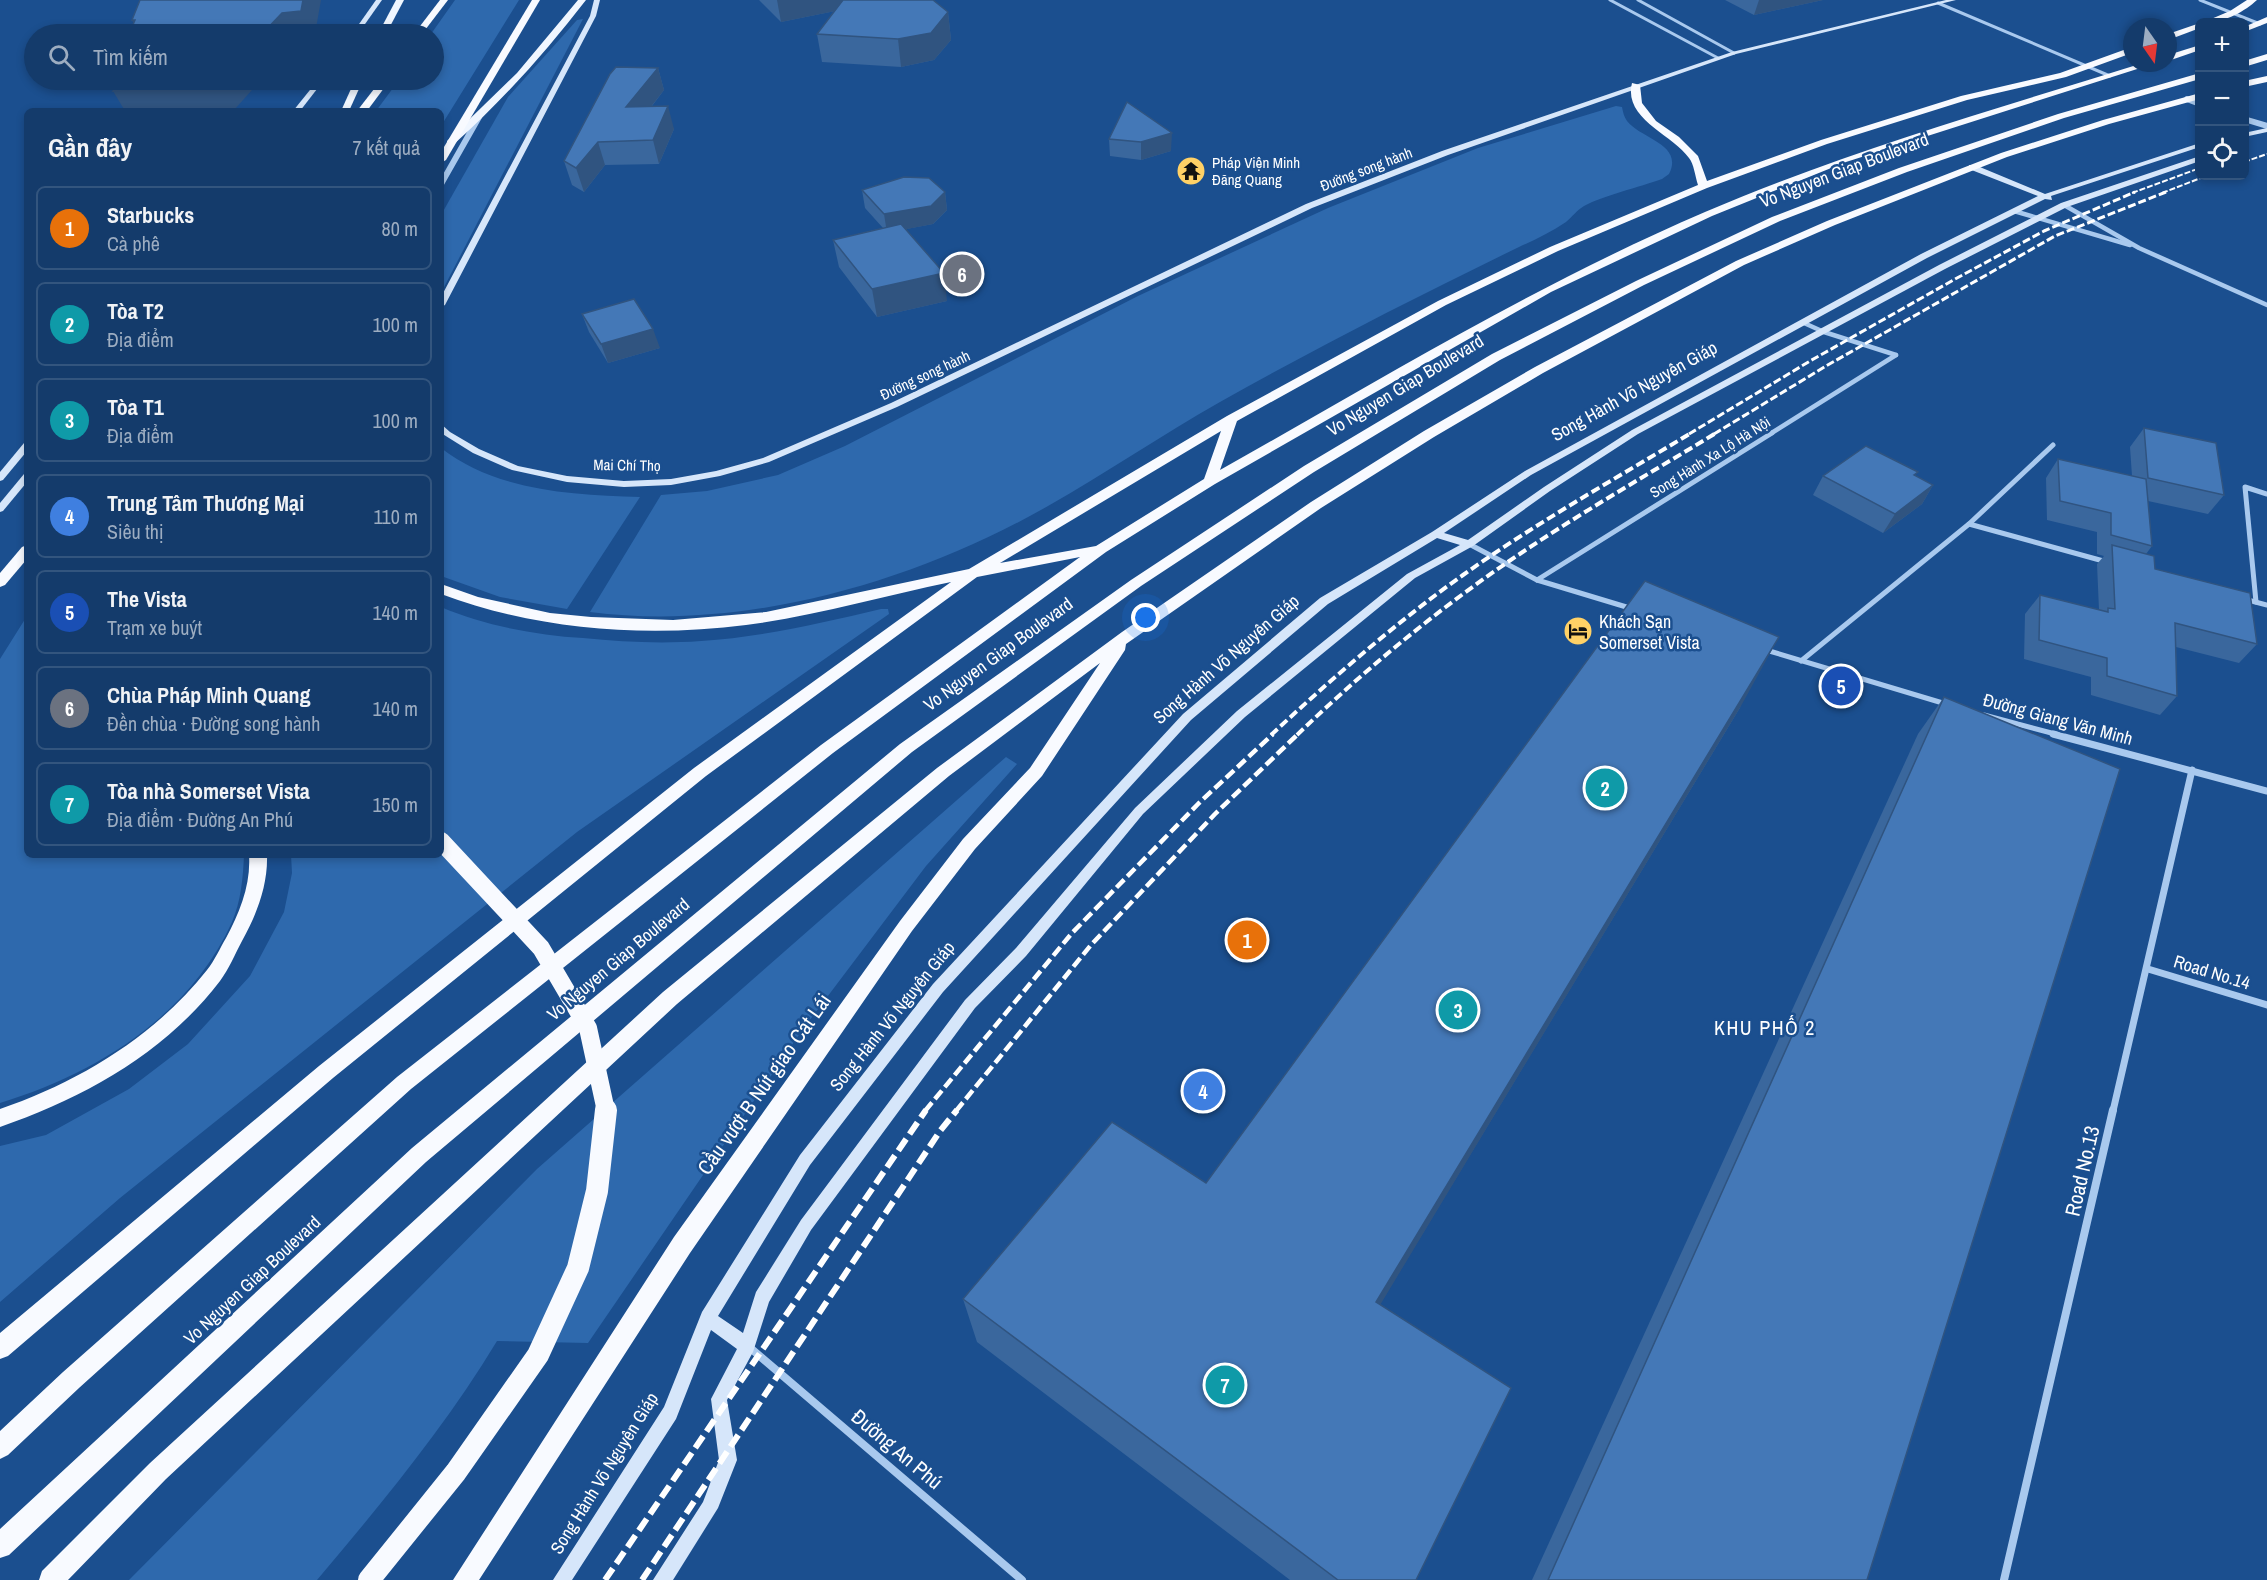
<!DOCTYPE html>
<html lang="vi">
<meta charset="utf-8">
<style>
:root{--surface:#143b6b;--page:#214673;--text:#f1f3f6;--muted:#9dadc1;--line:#33557e;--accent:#ffd166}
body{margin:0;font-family:"Archivo Narrow",sans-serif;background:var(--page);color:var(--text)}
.controls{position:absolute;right:18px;top:18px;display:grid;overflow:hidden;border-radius:9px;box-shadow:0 3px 9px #0003}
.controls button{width:54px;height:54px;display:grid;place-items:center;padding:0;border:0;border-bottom:2px solid var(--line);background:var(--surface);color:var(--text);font:30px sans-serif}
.compass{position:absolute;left:2123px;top:18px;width:54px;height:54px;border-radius:50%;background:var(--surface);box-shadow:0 3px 9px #0003;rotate:166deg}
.you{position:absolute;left:1146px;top:618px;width:21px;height:21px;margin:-15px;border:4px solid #fff;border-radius:50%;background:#1a73e8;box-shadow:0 0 0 9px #1a73e833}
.badge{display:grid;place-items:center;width:39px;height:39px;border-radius:50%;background:var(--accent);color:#fff;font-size:20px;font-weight:700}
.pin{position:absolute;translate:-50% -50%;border:3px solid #fff;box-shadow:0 2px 6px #0006}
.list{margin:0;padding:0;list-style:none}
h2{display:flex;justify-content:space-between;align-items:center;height:78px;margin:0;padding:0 24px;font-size:26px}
h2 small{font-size:20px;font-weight:400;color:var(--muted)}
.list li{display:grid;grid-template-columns:39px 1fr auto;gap:18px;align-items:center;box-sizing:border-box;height:84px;margin:0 12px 12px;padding:0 12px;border:2px solid var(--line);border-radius:9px}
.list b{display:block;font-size:22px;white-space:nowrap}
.list p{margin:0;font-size:20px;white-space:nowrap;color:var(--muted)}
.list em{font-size:20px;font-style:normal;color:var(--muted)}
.icon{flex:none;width:33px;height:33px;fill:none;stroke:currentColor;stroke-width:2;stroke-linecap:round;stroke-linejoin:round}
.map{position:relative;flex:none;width:2267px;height:1580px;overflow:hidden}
.search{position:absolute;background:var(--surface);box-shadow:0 3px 9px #0003;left:24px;top:24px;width:420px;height:66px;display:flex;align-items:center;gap:15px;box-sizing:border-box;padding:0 21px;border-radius:33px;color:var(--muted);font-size:22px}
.panel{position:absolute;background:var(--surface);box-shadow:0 3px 9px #0003;left:24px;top:108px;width:420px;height:750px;border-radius:9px}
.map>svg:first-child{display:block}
</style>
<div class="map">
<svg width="2267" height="1580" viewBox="0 0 2267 1580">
<rect width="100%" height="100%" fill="#1b4f8f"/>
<!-- green -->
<g fill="#2e69ad">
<path d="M455 0H519L441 126V111H376L399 80H434V34H431Z"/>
<path d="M583 19 441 293V215L508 97 577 20Z"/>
<path d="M1616 106 1622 107C1623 112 1624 117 1627 121 1641 139 1684 144 1669 174L1662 179C1640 187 1602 196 1584 206 1577 210 1572 217 1566 222 1551 232 1535 240 1519 247 1418 296 1318 347 1220 402 1162 435 1106 473 1048 506 915 582 744 632 590 612L661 495 707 491 778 475 845 446 1138 296 1328 208 1478 148Z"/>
<path d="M441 448C496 491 573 495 640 497L567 609 500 597 441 576Z"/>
<path d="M441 607C485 626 536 635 583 638 622 642 662 644 701 641 762 637 822 623 881 609H888L889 614 577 832 120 1198 0 1302V1146L46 1135 129 1089 188 1044 250 976 284 912 292 873 291 855H441Z"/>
<path d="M27 616V855H244C243 878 241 901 232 922 189 1017 95 1074 0 1103V659Z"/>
<path d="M1006 757 1017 764 926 866 803 1029 588 1343 497 1341C445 1427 382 1503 317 1580H129L537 1169Z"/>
</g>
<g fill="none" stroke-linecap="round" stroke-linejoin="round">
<!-- minor-far4 -->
<g stroke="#a9c9ee" stroke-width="3">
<path d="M1610 0 1718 58"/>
<path d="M1638 0 1734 53"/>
<path d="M2200 0 2260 24"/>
<path d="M1938 3 2110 76"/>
</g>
<!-- minor-far3 -->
<g stroke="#a9c9ee" stroke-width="4.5">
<path d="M2064 205 2139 248 2267 305"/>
<path d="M2014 211 2130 245"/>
<path d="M1804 323 1824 332 1896 355"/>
<path d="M1770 434 1896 355"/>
</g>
<!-- minor-far2 -->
<g stroke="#a9c9ee" stroke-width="5">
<path d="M1969 524 2107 562"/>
<path d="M1469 544 1537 580 1633 609"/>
<path d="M1537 580 1772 433"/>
<path d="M2244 599 2267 605"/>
<path d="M2256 602 2245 487 2267 494"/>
<path d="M1766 650 1946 704"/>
<path d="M1801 661 1969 524 2053 445"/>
<path d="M1984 715 2059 735"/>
</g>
<!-- minor-far1 -->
<g stroke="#a9c9ee" stroke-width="7">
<path d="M2053 734 2267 791"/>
<path d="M2148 969 2267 1005"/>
<path d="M2113 1111 2192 770"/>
</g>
<!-- minor -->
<g stroke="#a9c9ee" stroke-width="8">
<path d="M748 1346 1022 1580"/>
<path d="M2004 1580 2113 1110"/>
</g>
<!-- tertiary -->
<g stroke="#a9c9ee" stroke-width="6">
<path d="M2187 99 2200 104"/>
<path d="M2244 119 2267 126"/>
<path d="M441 184 479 117"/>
</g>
<!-- secondary -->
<g fill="#d6e6fa" fill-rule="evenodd">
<path d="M376 0H382L358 34H352Z"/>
<path d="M594 0H600L596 16 445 305 441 307V297L590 16Z"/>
<path d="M1946 0H1956L1736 54 1448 155 1312 208 897 407 769 462 720 476 671 485 624 487 567 482 512 470 473 453 441 433V424L450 432 479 449 518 466 567 476 624 481 671 479 716 471 763 458 891 403 1306 204 1442 151 1732 52Z"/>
<path d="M318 80H324L300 111H293Z"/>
<path d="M2267 128V132L2244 137V133Z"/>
<path d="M2200 143V147L2051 196 2052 200 2045 199 1927 258 1531 475 1444 533 1468 540 1544 487 1632 430 1939 265 2061 203 2200 156V161L2067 207 1945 269 1638 434 1550 491 1473 546 1415 578 1245 717 1143 814 1026 956 975 1008 811 1230 769 1302 753 1352 727 1400 737 1460 718 1508 673 1580H653L703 1502 719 1460 711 1399 737 1349 711 1330 676 1419 572 1580H553L664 1407 702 1312 800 1155 933 984 1183 714 1320 598 1432 532 1525 471 1921 254 2038 196 1969 169V165H1975L2045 194ZM1437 538 1460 545 1407 574 1237 711 1135 808 1016 948 965 1000 801 1220 756 1292 743 1333 718 1316 810 1165 943 992 1191 720 1328 604Z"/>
<path d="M27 442V451L3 480 0 481V472L24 443Z"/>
<path d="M27 473V482L3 511 0 512V503L24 474Z"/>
</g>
<!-- primary -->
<g fill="#f0f6ff" fill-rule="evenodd">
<path d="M396 0H404L386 34H378Z"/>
<path d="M578 0H586C546 52 502 101 453 145H447V141L517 73Z"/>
<path d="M355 80H363L349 111H341Z"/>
</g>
<!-- trunk -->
<g fill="#f8faff" fill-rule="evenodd">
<path d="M440 0H448L422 34H414Z"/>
<path d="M532 0H540L446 160 441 163V152Z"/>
<path d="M2247 0H2257C2244 12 2222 24 2204 22L2230 11Z"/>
<path d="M2267 17V23L2244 32V27Z"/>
<path d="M2200 23V28L2168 40V34Z"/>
<path d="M2200 45V50L2168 61V55Z"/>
<path d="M2132 47V53L2066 77 1967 100 1827 144 1707 188 1558 251 1446 305 1237 421 1220 470C1380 380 1537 284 1705 212 1847 151 1996 109 2143 63H2156L1846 162 1712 216 1551 292 1215 484 1106 552 833 753 411 1089 79 1388 8 1455 0 1459V1431L63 1372 397 1077 821 745 1080 557 977 577 706 776 333 1078 8 1356 0 1359V1333L319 1066 694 768 951 582C883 596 815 616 746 625 645 638 537 630 441 594V584L478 597 550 613 591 617 673 620 766 612 969 569 1227 416 1438 301 1550 247 1698 185C1695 176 1694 164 1689 158 1672 134 1623 119 1632 83L1640 85 1642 103 1656 121 1679 137 1698 156 1707 181 1821 140 1961 96 2060 73ZM1221 431 1204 479 1096 546 1000 563Z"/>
<path d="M2267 54V60L2244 67V61Z"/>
<path d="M2200 73V79L2064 118 1907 172 1780 221 1644 285 1500 360 1314 472 1141 586 912 752 426 1162 9 1555 0 1558V1529L412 1148 900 744 1131 580 1304 466 1492 354 1636 281 1772 217 1899 168 2058 114Z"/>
<path d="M2267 76V82L2244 87V81Z"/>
<path d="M381 80H390L367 111H357Z"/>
<path d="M2200 93V99L2109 124 2007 157 1835 225 1744 265 1543 373 1434 437 1321 508 1126 644 1125 650 1042 776 975 849 912 931 690 1253 479 1580H453L674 1237 900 921 963 839 1030 768 1100 663 949 776 677 1004 166 1479 68 1580H39L42 1571 150 1463 663 992 937 768 1122 632 1311 502 1424 431 1535 367 1736 261 1827 221 2001 153 2103 120Z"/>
<path d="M27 545V559L5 585 0 587V573L22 547Z"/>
<path d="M249 855H267C268 885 257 914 242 941 235 954 229 969 220 981 165 1053 84 1098 0 1127V1109C79 1082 155 1036 207 970 215 960 220 948 226 938 240 912 251 884 249 855Z"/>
</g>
<!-- rail-far4 -->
<g stroke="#fff" stroke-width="2" stroke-dasharray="6 2" stroke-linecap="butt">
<path d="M2244 162 2267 154"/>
<path d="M2132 193 2200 168"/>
<path d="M2162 193 2206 176"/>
</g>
<!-- rail-far3 -->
<g stroke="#fff" stroke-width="3" stroke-dasharray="8 3" stroke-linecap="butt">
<path d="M1689 434 1810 361 1957 278 2044 231 2135 192"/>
<path d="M1714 434 1826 366 2055 236 2166 192"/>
</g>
<!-- rail-far2 -->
<g stroke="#fff" stroke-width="4" stroke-dasharray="9 4" stroke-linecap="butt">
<path d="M1271 735C1329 681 1398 621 1463 575 1536 523 1615 479 1691 433"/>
<path d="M1297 735C1355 679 1419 625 1485 578 1559 525 1639 480 1716 433"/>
</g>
<!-- rail-far1 -->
<g stroke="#fff" stroke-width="4.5" stroke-dasharray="11 4.5" stroke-linecap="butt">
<path d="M925 1111 1072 933 1199 803 1273 734"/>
<path d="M956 1111 1091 945 1215 814 1298 734"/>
</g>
<!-- rail -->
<g stroke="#fff" stroke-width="6" stroke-dasharray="14 6" stroke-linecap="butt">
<path d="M605 1580 926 1110"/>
<path d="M642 1580 940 1131 957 1110"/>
</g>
<!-- trunk-bridge-far1 -->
<path stroke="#f8faff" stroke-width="18" d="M441 841 541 948 588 1028 606 1111"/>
<!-- trunk-bridge -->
<path stroke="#f8faff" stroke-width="22" d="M369 1580 456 1472 538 1355 578 1268 597 1191 606 1110"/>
</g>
<!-- wall -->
<g fill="#3a679d">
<path d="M759 0H933L948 12 951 40 934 60 901 67 822 62 817 34 835 11 781 22Z"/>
<path d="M1725 0H1823L1754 15Z"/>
<path d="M658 68 664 90 652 106 674 129 659 164 605 165 584 192 572 185 564 161Z"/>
<path d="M1127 102 1171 151 1141 160 1110 156 1109 139Z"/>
<path d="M862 190 945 192 947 210 933 224 906 229 947 301 877 317 839 267 833 240 883 228 865 208Z"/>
<path d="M582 314 660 348 608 363 589 332Z"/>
<path d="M2144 428 2224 495 2208 514 2148 501 2152 546 2146 554 2155 569 2257 644 2239 663 2176 647 2177 696 2160 715 2091 695V677L2024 659 2025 614 2040 595 2099 610 2097 564 2104 556 2097 554V532L2047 520 2046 478 2058 459 2132 476 2130 447Z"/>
<path d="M1823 476H1916L1933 485 1922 504 1883 533 1813 495Z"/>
<path d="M1944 697 1867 1580H1532L1918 734Z"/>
<path d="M1741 706 1380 1304 1416 1580H1290L977 1342 963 1299 1206 1183Z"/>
</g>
<!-- shaded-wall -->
<g fill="#305480">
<path d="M303 0H321L315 34H262L282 13Z"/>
<path d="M777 0H864L865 5 781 22Z"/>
<path d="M1759 0H1823L1754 15Z"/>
<path d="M948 12 951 40 934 60 901 67 898 39Z"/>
<path d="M132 20H135L144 26 149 34H136L132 27H135Z"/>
<path d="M658 68 664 90 633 130 626 107Z"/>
<path d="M220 80H261L235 109 214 111H125L113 91Z"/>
<path d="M668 106 674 129 659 164 653 140Z"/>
<path d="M1172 133 1171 151 1141 160V142Z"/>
<path d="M598 142 605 165 584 192 576 168Z"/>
<path d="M945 192 947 210 933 224 887 233 884 214Z"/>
<path d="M944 273 947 301 877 317 872 289Z"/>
<path d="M653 329 660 348 608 363 601 344Z"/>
<path d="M1933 485 1922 504 1883 533 1895 514Z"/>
<path d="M1779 637 1741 706 1356 1345 1376 1302Z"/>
</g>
<!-- building -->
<g fill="#4478b7" stroke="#305480" stroke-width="1.5">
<path d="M140 0H303L301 11 282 13 262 34H139L144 26 132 27 135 20H132Z"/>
<path d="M843 0H933L948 12 931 33 898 39 817 34Z"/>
<path d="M616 67 658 68 626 107 668 106 653 140 598 142 576 168 564 161 610 74Z"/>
<path d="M120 80H220L113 91Z"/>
<path d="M1127 102 1172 133 1141 142 1109 139Z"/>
<path d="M904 177 929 178 945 192 931 206 884 214 862 190Z"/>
<path d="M901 224 944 273 872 289 833 240Z"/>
<path d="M634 299 653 329 601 344 582 314Z"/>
<path d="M2144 428 2216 443 2224 495 2148 478Z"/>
<path d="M1866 446 1918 472 1914 475 1933 485 1895 514 1823 476Z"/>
<path d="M2058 459 2146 479 2152 546 2111 535V513L2060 501Z"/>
<path d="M2112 545 2154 556 2155 569 2250 593 2257 644 2175 623 2177 696 2107 676V658L2039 640 2040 595 2108 612V608L2115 609Z"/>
<path d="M1645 581 1779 637 1376 1302 1511 1388 1416 1580H1338L963 1299 1112 1122 1206 1183Z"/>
<path d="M1944 697 2120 769 1867 1580H1548Z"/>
</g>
<!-- icons -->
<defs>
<g id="temple-disc" transform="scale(1.5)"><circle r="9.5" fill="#ffd166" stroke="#1b4f8f"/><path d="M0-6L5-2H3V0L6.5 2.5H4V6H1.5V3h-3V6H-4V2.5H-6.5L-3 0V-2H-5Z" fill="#111"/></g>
<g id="hotel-disc" transform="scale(1.5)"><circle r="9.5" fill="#ffd166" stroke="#1b4f8f"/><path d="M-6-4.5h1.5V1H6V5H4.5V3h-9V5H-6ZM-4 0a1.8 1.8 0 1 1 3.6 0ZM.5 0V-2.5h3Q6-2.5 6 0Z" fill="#111"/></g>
</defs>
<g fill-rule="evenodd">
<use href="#temple-disc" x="1191" y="171"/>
<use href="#hotel-disc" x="1578" y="631"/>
</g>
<g text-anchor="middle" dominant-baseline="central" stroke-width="5" stroke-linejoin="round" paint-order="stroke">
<!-- far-poi labels -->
<g font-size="15" fill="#fff" stroke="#1b4f8f" text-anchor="start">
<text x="1212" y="162">Pháp Viện Minh<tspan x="1212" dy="17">Đăng Quang</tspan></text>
</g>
<!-- far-street labels -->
<g font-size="15" fill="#fff" stroke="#1b4f8f">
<text transform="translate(1366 169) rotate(-21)">Đường song hành</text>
<text transform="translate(925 375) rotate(-25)">Đường song hành</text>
<text transform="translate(1710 457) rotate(-32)">Song Hành Xa Lộ Hà Nội</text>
<text transform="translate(627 465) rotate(1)">Mai Chí Thọ</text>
</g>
<!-- street labels -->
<g font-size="18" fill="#fff" stroke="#1b4f8f">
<text transform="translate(1844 170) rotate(-21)">Vo Nguyen Giap Boulevard</text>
<text transform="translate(1405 385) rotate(-31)">Vo Nguyen Giap Boulevard</text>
<text transform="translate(1634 391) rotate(-29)">Song Hành Võ Nguyên Giáp</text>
<text transform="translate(998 654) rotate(-36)">Vo Nguyen Giap Boulevard</text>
<text transform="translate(1226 659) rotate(-41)">Song Hành Võ Nguyên Giáp</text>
<text transform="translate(2058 719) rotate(15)">Đường Giang Văn Minh</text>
<text transform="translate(618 959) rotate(-40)">Vo Nguyen Giap Boulevard</text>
<text transform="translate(2212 972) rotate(17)">Road No.14</text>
<text transform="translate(892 1016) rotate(-51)">Song Hành Võ Nguyên Giáp</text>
<text transform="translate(252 1280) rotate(-43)">Vo Nguyen Giap Boulevard</text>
<text transform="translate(604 1473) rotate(-58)">Song Hành Võ Nguyên Giáp</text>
</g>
<!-- poi labels -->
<g font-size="18" fill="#fff" stroke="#1b4f8f" text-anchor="start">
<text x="1599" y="621">Khách Sạn<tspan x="1599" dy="21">Somerset Vista</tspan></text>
</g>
<!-- neighbourhood labels -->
<g font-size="20" letter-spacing="1.5" fill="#fff" stroke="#1b4f8f">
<text x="1765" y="1027">KHU PHỐ 2</text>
</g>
<!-- near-street labels -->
<g font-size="21" fill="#fff" stroke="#1b4f8f">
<text transform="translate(764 1084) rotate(-55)">Cầu vượt B Nút giao Cát Lái</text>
<text transform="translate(2082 1171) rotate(-77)">Road No.13</text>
<text transform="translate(897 1449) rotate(40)">Đường An Phú</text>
</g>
</g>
</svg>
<div class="controls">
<button>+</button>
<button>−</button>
<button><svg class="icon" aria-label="locate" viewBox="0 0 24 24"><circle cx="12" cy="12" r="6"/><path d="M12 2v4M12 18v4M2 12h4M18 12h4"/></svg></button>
</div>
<svg class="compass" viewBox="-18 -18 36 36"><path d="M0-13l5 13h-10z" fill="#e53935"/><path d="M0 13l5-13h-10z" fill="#9dadc1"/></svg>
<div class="you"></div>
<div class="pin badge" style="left:1247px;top:940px;background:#e8710a">1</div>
<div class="pin badge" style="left:1605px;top:788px;background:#0f9aa8">2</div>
<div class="pin badge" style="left:1458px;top:1010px;background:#0f9aa8">3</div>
<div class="pin badge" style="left:1203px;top:1091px;background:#3f7fe0">4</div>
<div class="pin badge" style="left:1841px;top:686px;background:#1a4fb4">5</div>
<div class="pin badge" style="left:962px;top:274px;background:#6b7280">6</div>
<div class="pin badge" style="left:1225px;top:1385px;background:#0f9aa8">7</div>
<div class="search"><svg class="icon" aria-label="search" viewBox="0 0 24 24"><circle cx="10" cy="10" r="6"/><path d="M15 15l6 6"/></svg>Tìm kiếm</div>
<section class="panel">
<h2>Gần đây<small>7 kết quả</small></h2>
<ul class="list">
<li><span class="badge" style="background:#e8710a">1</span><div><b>Starbucks</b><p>Cà phê</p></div><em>80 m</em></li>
<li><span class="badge" style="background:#0f9aa8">2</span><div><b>Tòa T2</b><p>Địa điểm</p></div><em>100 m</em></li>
<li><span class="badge" style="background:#0f9aa8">3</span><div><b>Tòa T1</b><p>Địa điểm</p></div><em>100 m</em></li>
<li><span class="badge" style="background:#3f7fe0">4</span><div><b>Trung Tâm Thương Mại</b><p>Siêu thị</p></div><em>110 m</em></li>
<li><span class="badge" style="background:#1a4fb4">5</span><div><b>The Vista</b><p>Trạm xe buýt</p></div><em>140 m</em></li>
<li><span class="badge" style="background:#6b7280">6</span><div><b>Chùa Pháp Minh Quang</b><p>Đền chùa · Đường song hành</p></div><em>140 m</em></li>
<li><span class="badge" style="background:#0f9aa8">7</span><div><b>Tòa nhà Somerset Vista</b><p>Địa điểm · Đường An Phú</p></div><em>150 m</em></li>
</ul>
</section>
</div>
